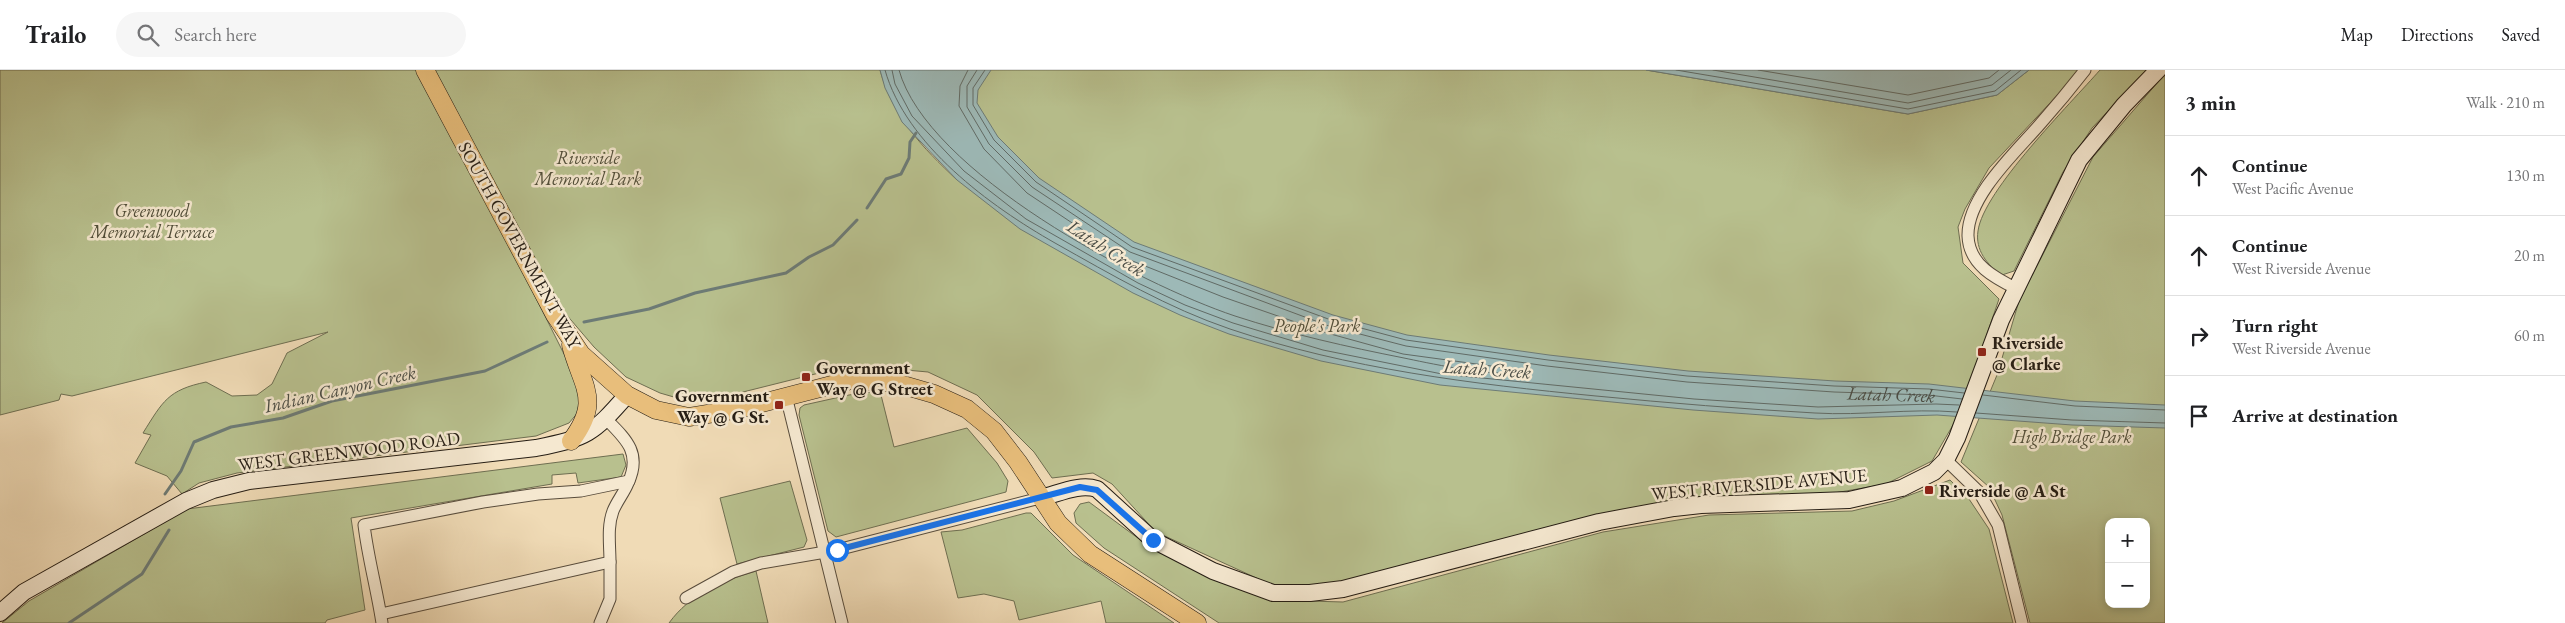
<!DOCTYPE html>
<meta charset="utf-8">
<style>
:root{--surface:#fff;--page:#f6f6f6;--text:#202124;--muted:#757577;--line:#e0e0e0}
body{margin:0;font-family:"EB Garamond",serif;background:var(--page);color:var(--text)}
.controls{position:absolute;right:15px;bottom:15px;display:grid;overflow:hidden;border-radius:10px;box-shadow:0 2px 8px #0003}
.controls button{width:45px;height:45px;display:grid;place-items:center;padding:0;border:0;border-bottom:1px solid var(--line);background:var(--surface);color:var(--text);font:25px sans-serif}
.stop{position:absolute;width:15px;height:15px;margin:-11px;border:4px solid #1a73e8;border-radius:50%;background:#fff}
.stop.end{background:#1a73e8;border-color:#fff;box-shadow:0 1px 5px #0008}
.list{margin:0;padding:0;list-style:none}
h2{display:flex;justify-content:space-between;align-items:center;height:65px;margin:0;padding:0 20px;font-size:21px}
h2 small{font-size:16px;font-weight:400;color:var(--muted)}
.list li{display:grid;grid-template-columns:32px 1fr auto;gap:15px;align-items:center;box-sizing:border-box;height:80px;padding:0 20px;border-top:1px solid var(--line)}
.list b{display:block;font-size:19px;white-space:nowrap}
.list p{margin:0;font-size:16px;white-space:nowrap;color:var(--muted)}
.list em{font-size:16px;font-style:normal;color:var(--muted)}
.icon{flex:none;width:28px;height:28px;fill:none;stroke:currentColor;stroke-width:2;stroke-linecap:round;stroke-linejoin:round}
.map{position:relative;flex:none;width:2165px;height:553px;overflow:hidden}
header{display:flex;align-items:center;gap:30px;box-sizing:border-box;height:70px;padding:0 25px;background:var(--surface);border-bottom:1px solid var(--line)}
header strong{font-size:24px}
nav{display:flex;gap:28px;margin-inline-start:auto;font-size:18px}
.search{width:350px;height:45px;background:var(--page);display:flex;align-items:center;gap:12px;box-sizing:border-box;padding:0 18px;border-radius:28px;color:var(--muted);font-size:19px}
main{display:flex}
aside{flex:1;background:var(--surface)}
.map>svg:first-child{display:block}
</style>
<header>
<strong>Trailo</strong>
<div class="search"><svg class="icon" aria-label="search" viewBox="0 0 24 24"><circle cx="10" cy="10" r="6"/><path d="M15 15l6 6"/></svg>Search here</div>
<nav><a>Map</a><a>Directions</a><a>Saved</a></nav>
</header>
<main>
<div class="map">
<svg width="2165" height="553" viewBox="0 0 2165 553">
<rect width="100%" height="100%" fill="#f0dbb6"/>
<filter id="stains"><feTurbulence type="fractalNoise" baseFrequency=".004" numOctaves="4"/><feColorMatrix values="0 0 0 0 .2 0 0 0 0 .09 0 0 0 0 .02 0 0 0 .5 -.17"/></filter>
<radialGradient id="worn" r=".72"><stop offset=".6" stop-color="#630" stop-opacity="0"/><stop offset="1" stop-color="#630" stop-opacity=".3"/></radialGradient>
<!-- green -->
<g fill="#b8c08e" stroke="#6e6e51" fill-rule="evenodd">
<path d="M0 0H880C893 47 922 77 957 110L906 0H1646L1908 44 1997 25 2029 0H2081L1989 98 1965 139 1958 157 1963 193 1999 229 1960 343 1932 391 1886 414 1817 426 1700 427 1337 514 1276 517 1156 462 1112 414 1093 403 1052 408 1034 382 977 325 928 302 851 295 731 325 691 332 660 323 626 307 594 277 536 209 528 212 579 314 580 340 569 353 536 366 237 403 199 413 182 424 167 406 135 393 151 365 143 363C163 331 168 320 206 312L232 326 257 325 272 314 287 283 328 262 72 326 61 324 59 330 0 345Z"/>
<path d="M2100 0H2147L2092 58 2063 102 2014 201 2002 205C1987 195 1975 180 1978 161 1983 121 2071 33 2100 0Z"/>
<path d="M2165 4V553H2030L2002 445 1989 417 1961 392 1997 305 2019 231 2093 87ZM2109 452H2146V534H2109Z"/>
<path d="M880 321 894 377 967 358 997 393 1008 411 1006 422 836 467 828 461 799 345 800 338 804 335 849 325Z"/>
<path d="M623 384 626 395 621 407 578 413 576 403 552 405V414L351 448 365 540 327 550 325 553H2L29 531 187 439Z"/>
<path d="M1950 410 1969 429 1989 459 2013 553H1219L1104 478 1076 453 1074 443 1080 434 1089 432 1150 477 1274 530 1343 532 1603 462 1709 445 1852 441 1894 431Z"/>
<path d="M790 411 807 470 804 477 737 494 720 428Z"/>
<path d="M1026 443H1031L1073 485 1174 553H1106L1101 531 1019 550 1014 531 984 524 958 528 941 462 962 460Z"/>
<path d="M756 501 768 553H669C690 524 722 511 756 501Z"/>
</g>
<!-- water -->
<g fill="#9db9b7" stroke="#6d7b76">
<path d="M880 0H991L978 20 977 33 998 67 1039 108 1134 172 1333 245 1407 265 1549 285 1688 301 1835 311 1929 314 2075 331 2165 335V358L2072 355 1937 345 1818 349 1693 340 1440 315 1321 291 1229 264 1180 245 1133 223 1020 159 957 110 902 52 885 18Z"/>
<path d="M1646 0H2029L1997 25 1908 44Z"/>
</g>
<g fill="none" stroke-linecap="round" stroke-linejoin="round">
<!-- shore -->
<g stroke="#616b66" stroke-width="1">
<path d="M885 0C906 75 990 136 1055 173 1112 205 1168 238 1230 259 1349 299 1472 314 1596 326 1669 333 1742 339 1815 343 1862 346 1910 338 1957 342"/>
<path d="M892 0 895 14 912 46 964 101 1026 149 1138 213 1185 235 1233 253 1323 280 1442 304 1694 329 1818 337 1936 334 1959 335"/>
<path d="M899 0C927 102 1139 214 1235 246 1290 264 1348 277 1404 288 1423 292 1493 307 1508 302L1506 298 1403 284 1327 263 1223 227 1125 188 1027 123 984 79 959 36 960 16 968 0"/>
<path id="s1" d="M977 0 967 16V37L989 74 1032 117 1130 182 1329 256 1406 276 1547 296 1687 312 1834 322 1928 325 1962 329"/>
<path d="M985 0 973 18V35L994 70 1036 112 1132 177 1331 250 1406 270 1548 290 1687 306 1834 316 1929 319 1964 323"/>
<path d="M1676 0 1908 39 1995 21 2021 0"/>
<path d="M1713 0 1908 33 1992 15 2011 0"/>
<path d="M1758 0 1908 25 1989 8 1999 0"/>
<path d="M1983 325 2075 336 2165 340"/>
<path d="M1976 343 2072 350 2165 353"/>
</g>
<!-- stream -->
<g stroke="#6d7b76" stroke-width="3">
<path d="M867 138 886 109 901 104 909 88 910 72 916 63"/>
<path d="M584 252 649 239 695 223 786 203 809 187 833 175 857 150"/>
<path d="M165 424 181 401 194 372 231 357 283 348 332 331 485 301 547 272"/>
<path d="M69 553 142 504 169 460"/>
</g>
<!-- street casing -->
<g stroke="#584c3c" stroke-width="13">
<g id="street">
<path d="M2017 219C1995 208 1969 195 1968 166 1967 126 2018 80 2041 53 2056 36 2071 18 2085 0"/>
<path d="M786 326 842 553"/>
<path d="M1946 390 1979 422 1998 455 2022 553"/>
<path d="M686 528 733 502 761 493 837 480 1040 428"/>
<path d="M381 544 610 492C610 475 607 457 613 441 617 431 624 423 628 413 642 383 626 369 606 349"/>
<path d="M382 553C377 520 368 488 364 455L483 432 538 424 581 421 629 411"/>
<path d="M600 553 610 529V492"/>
</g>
</g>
<!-- secondary casing -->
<g stroke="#251d14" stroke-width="18">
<g id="secondary">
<path d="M1040 428C1058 424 1079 413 1097 419L1153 470 1213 501 1273 523H1310L1343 519 1599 452 1674 438 1701 435 1849 430 1902 418 1934 402 1946 390 1957 368 2001 250 2079 90 2124 35 2158 0"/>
<path d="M0 543 24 522 186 431 213 420 249 411 536 378C587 368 593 364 627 325"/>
</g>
</g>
<!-- primary casing -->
<g stroke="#251d14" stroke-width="19">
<g id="primary">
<path d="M425 0 555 245 581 284 627 325 656 340 689 347 739 339 851 310 896 313 934 324 967 339 994 361 1018 392 1058 453 1090 484 1197 553"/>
<path d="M571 275C582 317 602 330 571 371"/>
</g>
</g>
<!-- street -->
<use href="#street" stroke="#f5e8d0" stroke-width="11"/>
<!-- secondary -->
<use href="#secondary" stroke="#f5e8d0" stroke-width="16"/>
<!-- primary -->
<use href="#primary" stroke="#e8be7b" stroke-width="18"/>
</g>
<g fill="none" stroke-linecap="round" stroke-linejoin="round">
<!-- route -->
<path stroke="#1a73e8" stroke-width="6" d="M837 480 1080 417 1097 420 1153 470"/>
</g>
<!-- markers -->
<g fill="#8f2418" stroke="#f5e8d0" stroke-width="2">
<rect x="1977" y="277" width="10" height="10" rx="2.5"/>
<rect x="801" y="302" width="10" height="10" rx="2.5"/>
<rect x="774" y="330" width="10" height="10" rx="2.5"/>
<rect x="1924" y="415" width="10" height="10" rx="2.5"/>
</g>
<g text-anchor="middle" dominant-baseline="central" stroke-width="5" stroke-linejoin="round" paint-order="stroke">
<!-- park labels -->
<g font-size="18" font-style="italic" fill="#514e39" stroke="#f5e8d0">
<text x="588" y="87">Riverside<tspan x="588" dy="21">Memorial Park</tspan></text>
<text x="152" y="140">Greenwood<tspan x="152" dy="21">Memorial Terrace</tspan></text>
<text x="1317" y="255">People's Park</text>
<text x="2072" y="366">High Bridge Park</text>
</g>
<!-- street labels -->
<g font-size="18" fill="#251d14" stroke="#f5e8d0">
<text transform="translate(520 175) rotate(61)">SOUTH GOVERNMENT WAY</text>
<text transform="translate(349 381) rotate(-7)">WEST GREENWOOD ROAD</text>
<text transform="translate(1759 414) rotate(-5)">WEST RIVERSIDE AVENUE</text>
</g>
<!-- poi labels -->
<g font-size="18" font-weight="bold" fill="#251d14" stroke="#f5e8d0" text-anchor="start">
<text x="1992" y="272">Riverside<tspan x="1992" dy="21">@ Clarke</tspan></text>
<text x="816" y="297">Government<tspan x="816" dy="21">Way @ G Street</tspan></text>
<text x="769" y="325" text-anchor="end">Government<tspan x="769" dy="21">Way @ G St.</tspan></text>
<text x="1939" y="420">Riverside @ A St</text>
</g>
<!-- water labels -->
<g font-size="19" font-style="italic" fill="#494c45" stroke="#f5e8d0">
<text transform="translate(1106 178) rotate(33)">Latah Creek</text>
<text transform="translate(1487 299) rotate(4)">Latah Creek</text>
<text transform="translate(340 319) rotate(-13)">Indian Canyon Creek</text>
<text stroke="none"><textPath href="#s1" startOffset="1041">Latah Creek</textPath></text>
</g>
</g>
<rect width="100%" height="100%" filter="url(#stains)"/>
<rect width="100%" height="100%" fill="url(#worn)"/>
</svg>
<div class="controls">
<button>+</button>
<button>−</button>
</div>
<div class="stop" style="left:837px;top:480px"></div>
<div class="stop end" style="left:1153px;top:470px"></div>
</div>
<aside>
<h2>3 min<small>Walk · 210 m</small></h2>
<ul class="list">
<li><svg class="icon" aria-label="ahead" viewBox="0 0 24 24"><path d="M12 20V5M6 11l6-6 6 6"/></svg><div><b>Continue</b><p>West Pacific Avenue</p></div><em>130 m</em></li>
<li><svg class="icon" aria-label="ahead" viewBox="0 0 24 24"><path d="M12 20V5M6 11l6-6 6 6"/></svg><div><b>Continue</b><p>West Riverside Avenue</p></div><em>20 m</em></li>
<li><svg class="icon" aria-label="right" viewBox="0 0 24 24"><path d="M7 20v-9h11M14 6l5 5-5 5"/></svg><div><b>Turn right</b><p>West Riverside Avenue</p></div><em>60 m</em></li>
<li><svg class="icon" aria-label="arrive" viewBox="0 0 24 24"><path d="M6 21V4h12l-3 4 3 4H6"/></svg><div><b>Arrive at destination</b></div></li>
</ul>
</aside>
</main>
